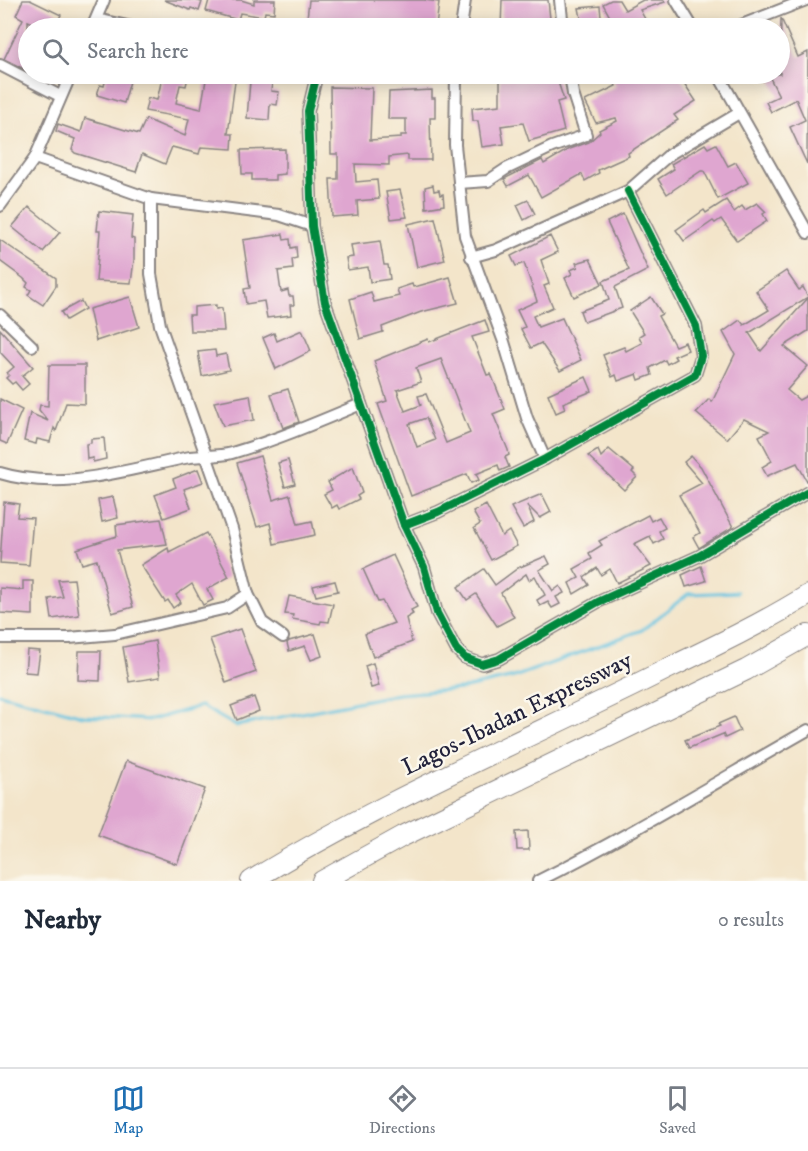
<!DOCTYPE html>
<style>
:root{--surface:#fff;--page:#f6f6f7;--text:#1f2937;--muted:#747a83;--line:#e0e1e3;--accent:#1f6fb2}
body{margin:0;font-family:"IM FELL DW Pica",serif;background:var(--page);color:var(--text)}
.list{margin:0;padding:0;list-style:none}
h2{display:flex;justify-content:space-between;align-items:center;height:78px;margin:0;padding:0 24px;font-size:26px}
h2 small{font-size:20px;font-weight:400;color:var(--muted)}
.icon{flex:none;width:33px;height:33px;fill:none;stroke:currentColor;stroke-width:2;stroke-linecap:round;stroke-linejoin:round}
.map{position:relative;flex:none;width:808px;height:881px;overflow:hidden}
.search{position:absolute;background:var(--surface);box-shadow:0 3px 15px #0003;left:18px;right:18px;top:18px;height:66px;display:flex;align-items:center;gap:15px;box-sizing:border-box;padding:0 21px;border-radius:33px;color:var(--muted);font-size:22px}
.sheet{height:186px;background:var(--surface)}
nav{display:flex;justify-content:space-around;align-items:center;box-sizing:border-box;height:84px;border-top:2px solid var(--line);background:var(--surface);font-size:16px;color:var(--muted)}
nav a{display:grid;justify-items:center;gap:3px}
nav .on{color:var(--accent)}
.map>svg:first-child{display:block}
</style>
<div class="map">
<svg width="808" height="881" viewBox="0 0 808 881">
<rect width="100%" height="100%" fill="#fbf7ec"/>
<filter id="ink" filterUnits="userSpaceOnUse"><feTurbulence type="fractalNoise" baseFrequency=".0167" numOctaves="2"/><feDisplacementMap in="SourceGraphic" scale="12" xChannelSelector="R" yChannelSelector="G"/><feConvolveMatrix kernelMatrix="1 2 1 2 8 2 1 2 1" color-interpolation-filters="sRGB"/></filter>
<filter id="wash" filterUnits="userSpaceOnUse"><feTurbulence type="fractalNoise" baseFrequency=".008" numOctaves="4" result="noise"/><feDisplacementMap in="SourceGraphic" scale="24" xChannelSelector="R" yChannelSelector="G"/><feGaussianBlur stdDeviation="1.35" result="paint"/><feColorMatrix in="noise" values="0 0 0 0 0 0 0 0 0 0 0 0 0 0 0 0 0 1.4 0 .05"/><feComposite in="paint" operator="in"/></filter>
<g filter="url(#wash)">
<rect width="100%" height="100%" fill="#f3e5ca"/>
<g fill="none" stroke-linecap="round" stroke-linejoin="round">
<!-- stream -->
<path stroke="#62c2e0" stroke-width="3" d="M0 694 83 716 151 720 201 706 236 726 398 694 461 689 514 677 642 630 688 594 737 592"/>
</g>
<g id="blocks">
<!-- building -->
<g fill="#dfa6d0" fill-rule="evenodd">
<path d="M23 0H30L61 15 54 28H44L28 21V71L4 59 23 19 16 15Z"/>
<path d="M164 0H194L202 2 199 11 191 8 190 10Z"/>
<path d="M209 0H241L254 4V0H275L274 13 265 12 264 17 240 13 238 20 206 11Z"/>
<path d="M309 0H424L439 2 436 27 433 28 397 25 396 28H306Z"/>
<path d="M502 0H548L551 28H501Z"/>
<path d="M611 0H619L625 10 643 0H664L665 2 640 10 650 28H616L603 4Z"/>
<path d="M600 6 602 28H583L579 8Z"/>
<path d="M781 18 798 57 808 52 807 164 790 127 805 120 796 99 771 112 766 102 779 96 768 74H780Z"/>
<path d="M107 74H132L124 103 97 95 100 85 104 86Z"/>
<path d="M163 74H185L184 76 188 77 186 86 180 85 176 103 201 109 207 74H236L228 134H233L232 149 201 147 199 154 172 147 165 164 142 154 136 172 75 153 72 150 75 139 56 131 58 124 81 132 85 118 139 134 146 119 185 136 189 119 145 111 148 98 157 100Z"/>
<path d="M522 74H553L554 80 557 79 564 100 557 102 564 131 529 141 523 123 501 126 504 144 482 147 478 121H473L472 108 500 105V79L523 78Z"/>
<path d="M611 74H678L696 101 674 115 678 120 628 153 629 156 598 170 599 173 585 181 582 174 541 197 529 175 508 186 504 179 542 160 544 164 569 149 589 142 600 132 599 130 617 121 616 118 596 123 585 101 616 86Z"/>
<path d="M250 81 272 83 271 91 279 92 277 105 270 104 269 120 247 118Z"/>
<path d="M330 87 372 88 370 140 401 138V135H406V119H388L389 92 432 90V98H435V118H430L431 160H408V155L389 157V165L355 164 356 182 377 180 379 199 357 201 358 215 332 217 330 179H338V154H331Z"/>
<path d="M705 144 708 148 716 144 728 166 736 162 748 183 718 199 704 171H701L667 194 658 179 674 169 671 164Z"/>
<path d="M285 149V174L275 175V180H252V174H242L241 150Z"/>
<path d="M433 185 434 191 439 190 440 195 443 194 444 205 426 208 425 187Z"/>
<path d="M400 190 407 217 391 219 386 192Z"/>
<path d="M528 200 535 214 524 220 517 205Z"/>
<path d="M726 200 734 212 742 206 745 210 757 203 766 212 763 214 767 221 737 241 721 219 715 223 713 221 684 241 676 230 704 210 706 213Z"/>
<path d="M29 207 60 232 43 252 12 227Z"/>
<path d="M99 211 133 215 131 238 134 239V260L131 283 96 281 100 231H97Z"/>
<path d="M623 214 648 270 615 287 622 308 584 322 580 311 609 300 603 281 629 270 607 222Z"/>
<path d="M435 218 445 260 417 267 408 224Z"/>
<path d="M283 234 284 240 290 239 291 248 296 247 297 258 292 259 293 269 278 271 281 292 288 290 289 296H293L294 305H290L291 315 267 318 264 301 246 304 244 289 250 288 243 240Z"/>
<path d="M550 236 558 252 541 260 549 284 544 286 553 307 533 316 538 327 562 318 581 360 560 371 541 343 531 348 521 329 525 327 517 310 537 301 524 263 516 266 511 256Z"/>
<path d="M0 240 56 278V286L43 305 28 295 31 290 26 287 28 283 23 278 0 261Z"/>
<path d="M380 241 384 265H388L390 279 370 282 368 267 348 270 346 258 353 257 351 245Z"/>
<path d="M590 259 602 284 574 297 565 278 572 274 570 270 578 267 576 263Z"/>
<path d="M786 271 799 290 803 287 808 297 749 333 761 351 808 298V331L784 346 808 366 787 390 799 400 808 395V483L797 463 767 476 762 467 772 461 759 436 769 431 744 419 727 439 696 413 709 399 712 402 735 354 723 332 740 320 744 325 769 310 756 291Z"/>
<path d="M450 277 458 303 421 312 382 327 383 332 360 339 350 299 371 292 374 302 399 296 397 289 412 284 413 287 418 286Z"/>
<path d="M130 297 139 327 96 341 89 309Z"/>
<path d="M651 297 662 314 658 316 675 346 685 342 688 350 674 356 676 359 667 364 665 360 650 368 652 375 639 380 637 374 618 381 616 375 612 377 603 355 624 347 626 351 642 343 639 336 644 333 630 311Z"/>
<path d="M81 301 85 309 66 320 61 312Z"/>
<path d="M216 305V309L222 308 224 331H190L189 315H194V307Z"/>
<path d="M485 320 489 332 472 337 487 375 491 374 505 409 493 414 508 450 509 455 505 457 509 467 500 471 498 465 476 474 479 480 471 483 467 474 411 496 378 404 387 401 374 361 428 339 429 342ZM441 359 470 433 446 443 426 394 418 396 421 405 405 411 397 390 421 382 416 368ZM426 418 435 440 417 447 409 424Z"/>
<path d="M0 329 33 367 22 376 29 384 22 390 15 382 12 384 6 378 9 375 7 373 14 367 0 352Z"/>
<path d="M302 330 311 351 276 369 263 338 274 333 277 341Z"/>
<path d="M215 350 216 356 226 354 229 370 202 376 198 352Z"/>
<path d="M49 365H85V404L66 403 56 431 54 428 50 442 37 439 36 444 24 441 30 413 48 421 39 410 40 405 48 406Z"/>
<path d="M586 377 592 391 563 403 565 409 556 413 548 394Z"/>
<path d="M288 389 299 422 283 428 271 394Z"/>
<path d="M250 395 254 420 223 426 214 402Z"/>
<path d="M0 399 22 410 7 444 0 441Z"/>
<path d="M104 438 106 459 93 462V458L87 459 86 444 91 443V439Z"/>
<path d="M609 449 634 470 632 472 637 477 624 490 588 456 598 450 601 457Z"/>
<path d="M260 456 273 500 290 495 298 524 312 521 315 535 274 544 270 523 257 527 237 463Z"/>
<path d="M691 456 701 467 733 527 699 548 693 537 700 533 679 495 702 483 684 462Z"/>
<path d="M288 460 295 484 285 487 278 463Z"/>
<path d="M353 467 362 493 357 496 359 499 339 509 337 505 332 508 324 494 332 490 328 482Z"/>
<path d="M198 469 203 482 184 489 191 508 164 518 155 495 176 487 173 479Z"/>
<path d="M542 494 551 512 540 518 527 505 534 522 523 528 511 507Z"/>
<path d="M113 497 118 518 102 522 98 500Z"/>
<path d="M4 502 19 504 17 517 33 518 29 565 0 563Z"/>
<path d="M486 505 502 536 509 531 517 546 491 560 474 528 480 524 473 512Z"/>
<path d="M648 515 651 521 659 517 665 528 659 531 663 539 654 544 650 536 634 544 651 566 617 583 610 569 601 575 597 568 584 577 589 585 574 594 569 583 579 578 574 569 592 559 589 553 602 545 599 541Z"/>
<path d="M161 519 167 544 117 550 133 607 112 613 97 560 82 564 77 549 117 536 116 525Z"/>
<path d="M206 533 229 577 207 589 213 600 203 605 192 584 176 595 181 602 173 608 168 600 165 602 141 565 168 548 169 552Z"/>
<path d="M393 555 417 607 411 610 413 614 406 618 412 642 373 657 365 634 394 623 382 601 378 602 363 569Z"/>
<path d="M546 556 550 564 539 570 553 591 560 586 564 593 556 597 560 604 552 608 548 602 540 606 537 600 545 595 535 576 529 580 526 574 501 593 514 617 497 626 476 594 467 600 458 587 484 569 495 585 518 568Z"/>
<path d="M701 566 706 581 686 587 682 575Z"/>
<path d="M74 579 79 615 52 619 49 599 63 597 58 580Z"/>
<path d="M23 581H33V615L0 613V588L23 590Z"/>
<path d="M335 581 338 591 316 596 313 586Z"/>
<path d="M289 596 333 604 329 622 321 621 320 624 292 619 293 615 285 614Z"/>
<path d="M240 629 256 672 226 683 210 639Z"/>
<path d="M315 634 322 656 311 660 305 646 289 651 287 643 289 641Z"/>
<path d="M155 641 160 677 129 682 123 647Z"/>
<path d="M27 650 40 651 37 673 25 672Z"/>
<path d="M79 651H101L100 681 78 680Z"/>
<path d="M373 663 379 686 371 688 365 666Z"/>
<path d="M254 697 259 711 237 720 231 706Z"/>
<path d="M734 717 740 731 725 738 723 734 689 748 685 740 720 726 718 724Z"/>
<path d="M126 761 205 789 177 864 98 835Z"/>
<path d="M528 831 529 850H517L516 832Z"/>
</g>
</g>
</g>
<g filter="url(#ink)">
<use href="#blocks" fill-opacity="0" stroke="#8a8482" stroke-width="1.5"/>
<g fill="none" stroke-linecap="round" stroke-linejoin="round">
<!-- minor casing -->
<g stroke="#8a8482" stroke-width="14">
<g id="minor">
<path d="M560 0 563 28"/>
<path d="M676 0 693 28"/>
<path d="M97 19 136 28"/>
<path d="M92 28 104 0"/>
<path d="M461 28 465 0"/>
<path d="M734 28 806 0"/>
<path d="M0 65 60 96"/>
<path d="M317 74 308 111 310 168 312 226 325 302 404 525 424 567 437 613 456 649 465 658 482 664 499 659 598 602 699 556 808 492"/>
<path d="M456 74 455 145 465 236 504 342 527 418 545 459"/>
<path d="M718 74 808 233"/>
<path d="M35 158 151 199 279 215 312 226"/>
<path d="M459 183 488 181 506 169 552 147 586 135 573 94 570 74"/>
<path d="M151 199V274L160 325 232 529 248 594 262 622 283 637"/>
<path d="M0 206 35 158 71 74"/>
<path d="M471 257 496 250 628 191 670 154 739 113"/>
<path d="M0 315 32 346"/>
<path d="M0 473C62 492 129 469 190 457 204 455 218 457 232 453 276 440 318 422 361 404"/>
<path d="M404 525 438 512 545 459 695 375 701 356 696 326 628 191"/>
<path d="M0 638H69L115 634 227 608 248 594"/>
<path d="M538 881C630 835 718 781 808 730"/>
</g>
</g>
<!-- motorway casing -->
<g stroke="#8a8482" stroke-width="22">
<g id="motorway">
<path d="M251 881C384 799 528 739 667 669 715 646 763 623 808 595"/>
<path d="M322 881 403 836 746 670 808 635"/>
</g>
</g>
<!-- minor -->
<use href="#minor" stroke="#fff" stroke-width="10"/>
<!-- motorway -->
<use href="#motorway" stroke="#fff" stroke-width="20"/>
<!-- cycleway casing -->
<g stroke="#fbf7ec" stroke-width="11">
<g id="cycleway">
<path d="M317 74 308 111 310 168 312 226 325 302 404 525 424 567 437 613 456 649 465 658 482 664 499 659 598 602 699 556 808 492"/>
<path d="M404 525 438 512 545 459 695 375 701 356 696 326 628 191"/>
</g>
</g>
<!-- cycleway -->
<use href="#cycleway" stroke="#00873e" stroke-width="8"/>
</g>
</g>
<g text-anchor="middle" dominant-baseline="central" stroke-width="5" stroke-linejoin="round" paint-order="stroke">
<!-- street labels -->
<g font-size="24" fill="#22223b" stroke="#fbf7ec">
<text transform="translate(517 714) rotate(-26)">Lagos-Ibadan Expressway</text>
</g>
</g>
</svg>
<div class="search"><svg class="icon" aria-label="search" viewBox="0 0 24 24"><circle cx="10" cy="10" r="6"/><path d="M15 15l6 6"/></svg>Search here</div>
</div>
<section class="sheet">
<h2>Nearby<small>0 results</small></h2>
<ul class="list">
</ul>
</section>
<nav>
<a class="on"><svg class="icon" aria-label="map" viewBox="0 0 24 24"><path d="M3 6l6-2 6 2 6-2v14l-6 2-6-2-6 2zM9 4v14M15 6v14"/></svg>Map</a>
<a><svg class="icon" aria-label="directions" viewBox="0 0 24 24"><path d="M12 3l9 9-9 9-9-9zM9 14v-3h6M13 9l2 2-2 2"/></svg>Directions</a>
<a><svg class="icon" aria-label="saved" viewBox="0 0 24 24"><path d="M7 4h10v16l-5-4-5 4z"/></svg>Saved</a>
</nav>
